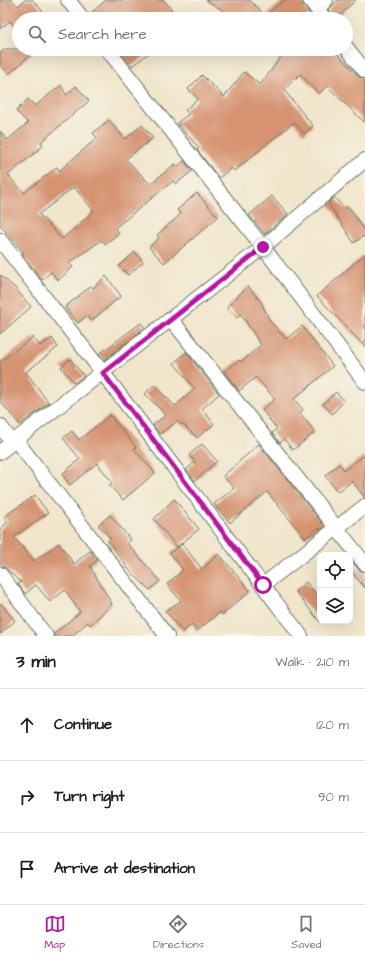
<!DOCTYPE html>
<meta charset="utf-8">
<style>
:root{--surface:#fff;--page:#f6f6f6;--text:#202124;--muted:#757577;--line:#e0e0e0;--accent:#b5179e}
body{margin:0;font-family:"Architects Daughter",sans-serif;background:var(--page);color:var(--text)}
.controls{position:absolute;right:12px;bottom:12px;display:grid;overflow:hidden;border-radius:8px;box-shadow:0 4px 16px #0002}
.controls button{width:36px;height:36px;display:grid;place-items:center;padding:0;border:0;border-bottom:1px solid var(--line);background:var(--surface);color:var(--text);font:20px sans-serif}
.stop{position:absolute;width:12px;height:12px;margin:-9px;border:3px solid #b5179e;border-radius:50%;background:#fff}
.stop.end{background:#b5179e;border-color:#fff;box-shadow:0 1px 4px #0008}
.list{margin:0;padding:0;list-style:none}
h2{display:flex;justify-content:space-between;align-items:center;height:52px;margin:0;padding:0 16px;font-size:17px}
h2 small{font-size:13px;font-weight:400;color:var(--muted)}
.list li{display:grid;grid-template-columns:26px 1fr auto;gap:12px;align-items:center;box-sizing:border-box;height:72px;padding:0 16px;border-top:1px solid var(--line)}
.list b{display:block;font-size:15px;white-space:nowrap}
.list em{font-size:13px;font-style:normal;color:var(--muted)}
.icon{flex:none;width:22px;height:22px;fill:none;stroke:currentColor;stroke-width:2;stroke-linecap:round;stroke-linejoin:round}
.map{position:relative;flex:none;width:365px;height:636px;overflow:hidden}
.search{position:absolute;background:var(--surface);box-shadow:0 4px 16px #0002;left:12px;right:12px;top:12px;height:44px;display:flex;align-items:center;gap:10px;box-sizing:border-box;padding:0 14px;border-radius:22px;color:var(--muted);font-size:15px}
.sheet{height:268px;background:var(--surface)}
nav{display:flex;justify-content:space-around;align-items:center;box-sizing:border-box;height:56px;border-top:1px solid var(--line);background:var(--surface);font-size:11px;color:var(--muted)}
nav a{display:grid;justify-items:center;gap:2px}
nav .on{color:var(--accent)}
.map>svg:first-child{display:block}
</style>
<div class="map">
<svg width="365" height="636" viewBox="0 0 365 636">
<rect width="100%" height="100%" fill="#f7f3e8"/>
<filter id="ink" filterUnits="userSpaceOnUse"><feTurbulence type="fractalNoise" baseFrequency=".025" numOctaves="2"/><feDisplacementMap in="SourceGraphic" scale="8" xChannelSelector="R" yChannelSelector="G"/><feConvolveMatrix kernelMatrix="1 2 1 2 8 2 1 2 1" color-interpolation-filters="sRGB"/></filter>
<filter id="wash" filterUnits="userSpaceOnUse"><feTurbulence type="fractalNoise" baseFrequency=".012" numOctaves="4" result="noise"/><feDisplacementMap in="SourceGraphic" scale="16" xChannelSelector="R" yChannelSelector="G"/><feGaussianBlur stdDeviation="0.9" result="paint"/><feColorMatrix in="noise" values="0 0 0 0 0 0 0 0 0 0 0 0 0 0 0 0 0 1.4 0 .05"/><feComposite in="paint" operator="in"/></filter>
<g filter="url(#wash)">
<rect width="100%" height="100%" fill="#f1e5cb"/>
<g id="blocks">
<!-- building -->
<g fill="#d59371" fill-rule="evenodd">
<path d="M0 0H12L18 6 25 0H33L49 19H19V31L10 21 0 29Z"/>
<path d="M106 0H164L179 19H91L90 14Z"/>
<path d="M206 0H250L265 16 284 0H299L310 14 303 19H222L227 13Z"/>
<path d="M338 0H356L336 19H333L328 10Z"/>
<path d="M5 49H37L9 74 0 65V53Z"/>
<path d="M118 49H154L132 66Z"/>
<path d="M274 49H333L359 77 365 79V123L327 86 319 94 300 74 284 90 313 126 304 134 294 122 234 171 231 168 219 178 197 150 199 148 177 123 189 114 185 110 198 99 188 89 202 75 224 97 244 72 260 85 281 57Z"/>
<path d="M61 85 66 95 76 86 89 101 41 142 43 146 8 175 24 193 57 167 59 171 97 138 93 133 109 120 125 139 142 125 153 138 126 159 150 184 175 164 177 167 184 161 192 171 176 184 173 181 115 228 119 233 105 244 102 240 69 263 73 267 58 280 51 272 42 280 22 254 24 253 0 225V131L7 140 28 123 16 111 28 99 35 106ZM74 187 94 211 62 239 39 214Z"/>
<path d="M197 193 218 217 164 263 149 247 159 238 157 235 181 214 177 210Z"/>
<path d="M272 196 288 214 265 234 249 215Z"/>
<path d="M334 197 345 209 349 207 365 231V235L354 243 328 203Z"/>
<path d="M135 252 143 262 128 275 119 266Z"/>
<path d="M365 254V347L317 296Z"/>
<path d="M0 275 15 288 31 307 0 334Z"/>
<path d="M106 276 121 296 91 321 87 315 78 323 65 307 91 286 93 288Z"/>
<path d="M248 286 261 302 270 321 286 339 302 326 333 366 294 399 303 410 300 413 315 432 293 450 284 439 280 443 272 433 277 429 262 410 275 399 256 377 239 391 224 372 239 360 241 362 261 345 241 314 237 318 227 307Z"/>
<path d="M141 323 145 328 104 360 99 354Z"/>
<path d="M33 337 40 346 52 338 58 347 26 372 49 403 20 425 0 401V362Z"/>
<path d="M186 352 219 394 202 409 214 424 197 438 183 424 181 425 178 421 160 434 153 425 166 415 145 394 154 385 175 406 195 389 174 363Z"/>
<path d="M70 359 84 376 74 383 61 367Z"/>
<path d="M336 392 344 401 332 414 323 404Z"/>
<path d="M110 415 136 447 134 449 155 473 123 500 109 485 112 482 97 463 70 485 62 474 80 459 63 438 72 431 79 440Z"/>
<path d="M202 444 217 461 195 481 186 470 195 462 189 455Z"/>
<path d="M259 444 325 527 320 530 319 528 305 538 267 492 230 523 214 504 234 488 223 476Z"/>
<path d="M365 455V498L352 481 338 492 325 476 339 464 344 470Z"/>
<path d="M35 495 48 513 14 537 34 561 59 543 74 564 90 551 97 560 90 566 112 604 90 625 88 622 72 636H54V634L80 612 65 590 50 602 36 585 25 594 18 584 21 582 0 563V529L8 522 4 517Z"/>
<path d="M174 499 199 529 177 547 154 519Z"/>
<path d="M110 515 131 540 127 543 160 581 150 590 131 572 108 541 111 539 98 525Z"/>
<path d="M182 544 202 569 219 554 250 591 222 615 220 612 197 631 192 624 183 632 165 611 181 601 167 584 183 570 170 553Z"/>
<path d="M350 559 359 570 365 572V588L350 570Z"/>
<path d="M306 582 320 598V622L295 591Z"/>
<path d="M0 603 15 621 0 634Z"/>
</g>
</g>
</g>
<g filter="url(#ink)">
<use href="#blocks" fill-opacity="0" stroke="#687869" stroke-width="1"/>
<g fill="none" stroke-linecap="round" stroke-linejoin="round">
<!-- street casing -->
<g stroke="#687869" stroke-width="16">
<g id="street">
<path d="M68 0 83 19"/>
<path d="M310 0 325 19"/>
<path d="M317 9 326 0"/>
<path d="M346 47 365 71"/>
<path d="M107 49 263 247 365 382"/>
<path d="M0 240 103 373 301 636"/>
<path d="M171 319 365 564"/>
<path d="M0 426 12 442"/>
<path d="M15 439 167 636"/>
<path d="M0 452 263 247 365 160"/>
<path d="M0 574 46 636"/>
<path d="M263 585 365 506"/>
</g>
</g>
<!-- street -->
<use href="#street" stroke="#fff" stroke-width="14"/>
</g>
</g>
<g fill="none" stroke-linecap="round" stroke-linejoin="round" filter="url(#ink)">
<!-- route -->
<path stroke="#b5179e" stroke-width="5" d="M263 585 103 373 263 247"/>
</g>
</svg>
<div class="controls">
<button><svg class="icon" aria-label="locate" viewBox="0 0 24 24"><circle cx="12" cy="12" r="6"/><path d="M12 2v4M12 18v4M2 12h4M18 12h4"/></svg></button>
<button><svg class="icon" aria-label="layers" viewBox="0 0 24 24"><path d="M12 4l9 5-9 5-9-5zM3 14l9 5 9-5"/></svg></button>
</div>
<div class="stop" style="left:263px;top:585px"></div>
<div class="stop end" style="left:263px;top:247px"></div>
<div class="search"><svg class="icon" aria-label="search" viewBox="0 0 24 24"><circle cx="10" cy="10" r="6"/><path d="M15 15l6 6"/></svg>Search here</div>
</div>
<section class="sheet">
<h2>3 min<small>Walk · 210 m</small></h2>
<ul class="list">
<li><svg class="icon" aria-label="ahead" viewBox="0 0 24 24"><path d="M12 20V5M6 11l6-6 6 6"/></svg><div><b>Continue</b></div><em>120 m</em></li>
<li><svg class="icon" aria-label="right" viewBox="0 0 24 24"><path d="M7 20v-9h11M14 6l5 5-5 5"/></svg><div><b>Turn right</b></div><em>90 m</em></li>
<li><svg class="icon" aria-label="arrive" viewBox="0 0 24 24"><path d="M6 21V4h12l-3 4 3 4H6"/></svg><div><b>Arrive at destination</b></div></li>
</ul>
</section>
<nav>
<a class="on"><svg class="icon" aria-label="map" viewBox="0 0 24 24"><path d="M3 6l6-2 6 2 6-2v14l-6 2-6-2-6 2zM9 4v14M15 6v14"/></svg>Map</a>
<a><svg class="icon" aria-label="directions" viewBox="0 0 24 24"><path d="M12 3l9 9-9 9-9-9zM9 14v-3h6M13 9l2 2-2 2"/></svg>Directions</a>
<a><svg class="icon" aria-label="saved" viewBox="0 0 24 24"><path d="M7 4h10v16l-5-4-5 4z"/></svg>Saved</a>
</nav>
